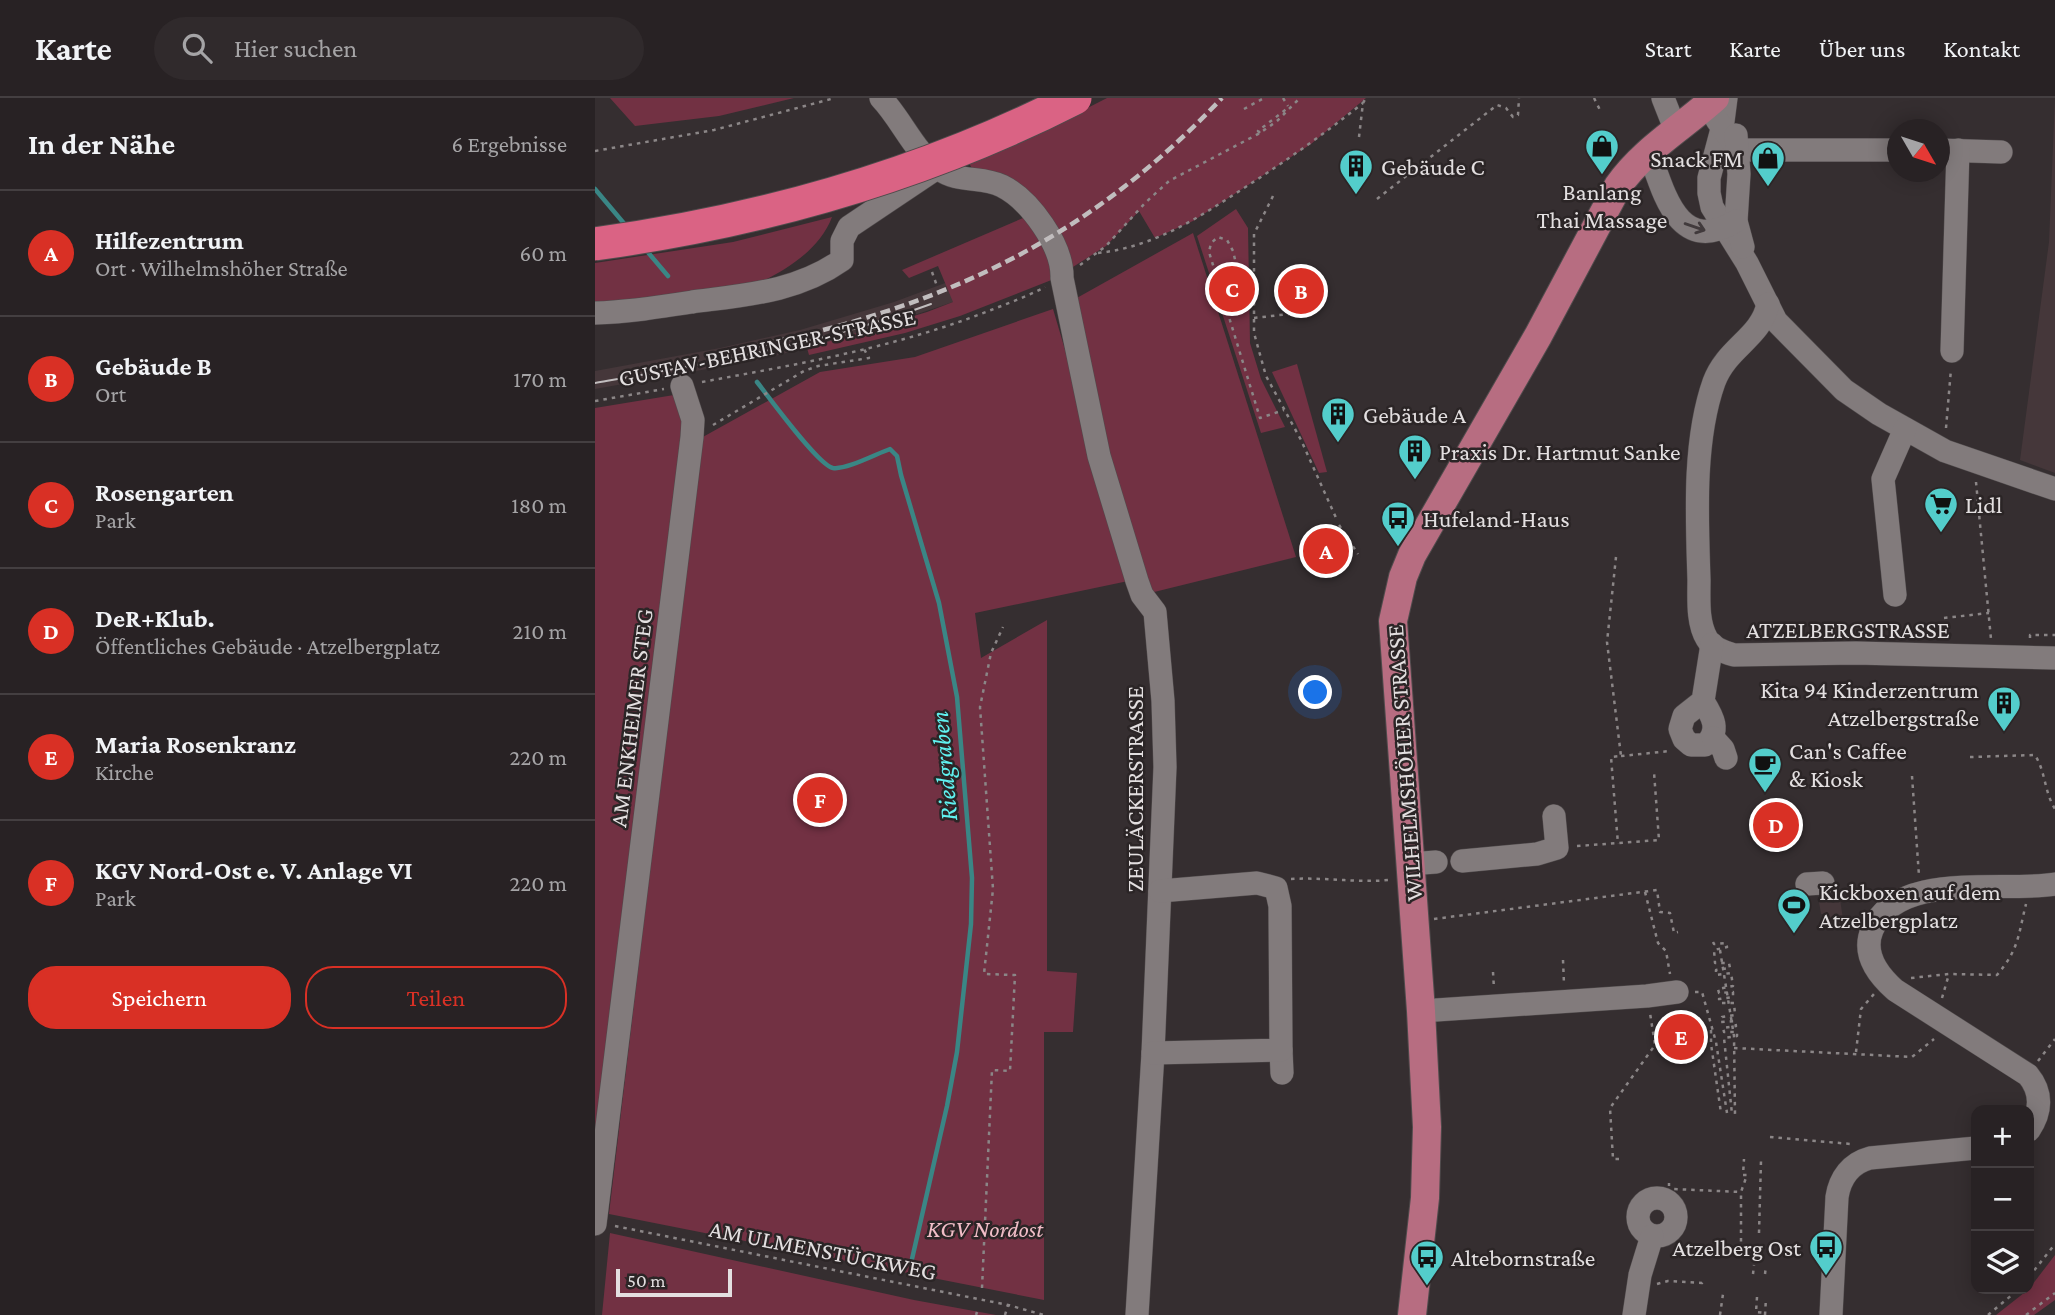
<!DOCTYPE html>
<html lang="de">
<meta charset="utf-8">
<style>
:root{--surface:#282224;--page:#302a2c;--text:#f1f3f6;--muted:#a5a4a6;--line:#443f41;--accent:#d93025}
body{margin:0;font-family:"Crimson Pro",serif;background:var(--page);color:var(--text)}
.controls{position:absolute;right:21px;bottom:21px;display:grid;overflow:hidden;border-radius:14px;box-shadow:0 4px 18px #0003}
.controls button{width:63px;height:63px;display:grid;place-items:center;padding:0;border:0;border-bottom:2px solid var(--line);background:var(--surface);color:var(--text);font:35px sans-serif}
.compass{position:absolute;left:1292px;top:21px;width:63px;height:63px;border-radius:50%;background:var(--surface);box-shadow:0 4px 18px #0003;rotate:129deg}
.scale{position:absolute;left:21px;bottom:18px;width:116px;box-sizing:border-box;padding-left:7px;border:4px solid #e3dfe0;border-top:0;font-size:19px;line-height:24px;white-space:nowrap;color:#e3dfe0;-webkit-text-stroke:5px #2b2526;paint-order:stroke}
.you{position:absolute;left:721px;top:595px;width:24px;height:24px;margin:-18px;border:5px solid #fff;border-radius:50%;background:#1a73e8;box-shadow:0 0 0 10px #1a73e833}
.badge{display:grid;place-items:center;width:46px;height:46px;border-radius:50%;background:var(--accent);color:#fff;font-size:23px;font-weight:700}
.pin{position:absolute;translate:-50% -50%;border:4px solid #fff;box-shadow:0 2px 7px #0006}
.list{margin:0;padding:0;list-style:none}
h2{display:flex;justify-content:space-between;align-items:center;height:91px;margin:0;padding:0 28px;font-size:30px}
h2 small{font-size:23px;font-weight:400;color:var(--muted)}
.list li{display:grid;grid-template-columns:46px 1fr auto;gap:21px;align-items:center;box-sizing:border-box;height:126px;padding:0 28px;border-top:2px solid var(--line)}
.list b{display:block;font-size:26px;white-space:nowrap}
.list p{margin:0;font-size:23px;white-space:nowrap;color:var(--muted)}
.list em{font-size:23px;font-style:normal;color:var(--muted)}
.actions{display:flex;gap:14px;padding:21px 28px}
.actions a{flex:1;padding:16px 0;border:2px solid var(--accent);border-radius:28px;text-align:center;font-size:24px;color:var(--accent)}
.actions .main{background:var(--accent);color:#fff}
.icon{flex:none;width:38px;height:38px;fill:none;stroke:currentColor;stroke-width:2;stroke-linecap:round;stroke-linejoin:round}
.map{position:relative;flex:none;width:1460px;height:1217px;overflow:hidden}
header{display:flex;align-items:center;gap:42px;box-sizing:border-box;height:98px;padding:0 35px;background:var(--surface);border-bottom:2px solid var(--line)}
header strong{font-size:33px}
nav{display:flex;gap:38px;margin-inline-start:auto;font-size:24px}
.search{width:490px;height:63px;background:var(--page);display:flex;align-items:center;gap:18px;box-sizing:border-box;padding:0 24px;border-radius:38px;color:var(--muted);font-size:26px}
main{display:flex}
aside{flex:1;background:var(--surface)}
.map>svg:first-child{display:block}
</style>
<header>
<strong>Karte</strong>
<div class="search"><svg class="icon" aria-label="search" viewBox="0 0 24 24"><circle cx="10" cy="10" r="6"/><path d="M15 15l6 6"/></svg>Hier suchen</div>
<nav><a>Start</a><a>Karte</a><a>Über uns</a><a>Kontakt</a></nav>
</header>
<main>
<aside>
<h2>In der Nähe<small>6 Ergebnisse</small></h2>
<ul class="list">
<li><span class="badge">A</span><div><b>Hilfezentrum</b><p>Ort · Wilhelmshöher Straße</p></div><em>60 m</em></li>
<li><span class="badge">B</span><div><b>Gebäude B</b><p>Ort</p></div><em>170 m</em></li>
<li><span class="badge">C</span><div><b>Rosengarten</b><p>Park</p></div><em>180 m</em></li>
<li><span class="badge">D</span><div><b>DeR+Klub.</b><p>Öffentliches Gebäude · Atzelbergplatz</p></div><em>210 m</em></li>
<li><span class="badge">E</span><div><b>Maria Rosenkranz</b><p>Kirche</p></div><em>220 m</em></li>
<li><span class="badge">F</span><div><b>KGV Nord-Ost e. V. Anlage VI</b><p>Park</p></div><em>220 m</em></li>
</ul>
<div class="actions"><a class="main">Speichern</a><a>Teilen</a></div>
</aside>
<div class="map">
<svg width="1460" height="1217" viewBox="0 0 1460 1217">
<rect width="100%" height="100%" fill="#352e30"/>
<!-- built -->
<g fill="#45373a">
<path d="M1460 0V375L1425 362 1454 144Z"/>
<path d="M369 178 358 204 257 238 168 261 0 291V273L125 250 205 232 299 204Z"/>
<path d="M1245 801 1249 828 1234 830 1232 816H1226L1224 804Z"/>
</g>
<!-- green -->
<g fill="#723143">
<path d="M15 0H14H199L124 18 40 28Z"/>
<path d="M512 0H771L716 46 598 123 560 140 544 113 511 148 459 181 365 218 310 235 214 257 212 250 332 214 358 204 343 168 314 180 307 172 428 120 440 107 381 78 374 65 467 23Z"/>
<path d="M641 111 653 130 655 245 666 281 690 329 666 335 602 138Z"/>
<path d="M237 119C226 149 196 169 168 183L0 208V165L138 144Z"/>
<path d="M598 135 701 459 551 496 514 371 480 201Z"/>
<path d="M458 211 538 482 380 515 386 560 452 522V873L482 875 478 934H449V1202L14 1116 106 340 225 274 320 259Z"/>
<path d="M702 266 732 374 724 375 677 274Z"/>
<path d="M79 297 90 315 0 1055V310Z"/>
<path d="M15 1135 319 1202 401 1217H7Z"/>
<path d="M1460 1157V1202L1439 1217H1401L1434 1191Z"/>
</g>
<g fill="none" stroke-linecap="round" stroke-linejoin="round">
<!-- stream -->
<g stroke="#3a8685" stroke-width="4.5">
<path d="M0 91 32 129"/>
<path d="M51 152 73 178"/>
<path d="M162 284C174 299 223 367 238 370 251 372 281 356 295 351L302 358 306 377 344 505 362 599 377 780 376 826 362 954 352 1008 317 1161"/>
</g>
<!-- minor casing -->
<g stroke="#504b4c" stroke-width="24">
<g id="minor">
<path d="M286 0C307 22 319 54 344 71 363 85 387 78 407 88 435 102 468 148 467 180L504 358 542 483 547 497 560 514 568 603 570 669 558 955 542 1217"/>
<path d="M1068 0 1081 33"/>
<path d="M1131 0 1127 31 1114 80V95L1117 109 1152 165 1181 223 1249 292 1284 316 1350 353 1460 391"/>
<path d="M1122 22 1143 52H1302"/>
<path d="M1141 37 1144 76 1141 123 1148 149"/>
<path d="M1344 52 1406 54"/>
<path d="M1054 54C1069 95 1083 158 1141 123"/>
<path d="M1173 206C1166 240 1132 249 1119 284 1098 343 1102 420 1104 482 1104 500 1102 525 1112 541 1117 550 1129 554 1139 557L1261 555 1460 560"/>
<path d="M0 215C33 214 65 209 97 204 150 197 202 194 247 162V143L254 129 336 74"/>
<path d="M1357 253 1363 52"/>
<path d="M1300 497 1288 381 1310 331"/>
<path d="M1108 603C1118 619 1126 633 1110 647H1096L1089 641 1085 631 1089 618 1108 603 1117 546"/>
<path d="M1118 640 1128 651 1131 660"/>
<path d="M867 763 942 756 962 750 959 718"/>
<path d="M814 766 841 764"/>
<path d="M1212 786 1228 785"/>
<path d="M826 913 1052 898 1082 894"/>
<path d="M686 952 687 975"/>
<path d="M558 955 686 952 685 808 681 790 662 785 565 793"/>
<path d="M1434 1032C1446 1014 1448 995 1433 977L1300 892C1283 877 1267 856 1277 832 1302 772 1407 795 1460 786"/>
<circle cx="1062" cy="1119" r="19"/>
<path d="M0 1126 97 339 98 322 87 288"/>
<path d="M1039 1217 1045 1177 1057 1138"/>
<path d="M1236 1217 1242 1099C1245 1080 1256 1065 1275 1060L1381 1050"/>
</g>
</g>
<!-- major casing -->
<g stroke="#504b4c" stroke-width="30">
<path id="major" d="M817 1217 830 1100 832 1029 826 913 798 523 808 479 817 457 943 238 1023 88C1048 52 1088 29 1120 0"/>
</g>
<!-- path -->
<g stroke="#8b8687" stroke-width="2.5" stroke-dasharray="3.5 5" stroke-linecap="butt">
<path d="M688 0 693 8"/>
<path d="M999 0 1005 12"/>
<path d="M649 11 669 0"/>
<path d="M665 35 663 33 694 9"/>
<path d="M764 39 768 5 771 0"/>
<path d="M0 53 119 32 240 0"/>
<path d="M678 98 659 136V235L671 278 706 342 742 422"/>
<path d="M782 101 902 7 911 10 918 19 923 17 924 0"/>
<path d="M503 155C559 149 603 120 649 90 691 63 729 36 768 5"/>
<path d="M485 167 511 148 550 105 574 83 665 35 682 23 705 0"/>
<path d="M337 174 342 188"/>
<path d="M659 207 648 195 638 153 632 142 623 139 616 145 614 154 665 320 689 312"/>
<path d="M659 220 694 216"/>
<path d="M107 284C204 266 303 249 396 212 414 205 433 198 450 189"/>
<path d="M0 303 69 291"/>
<path d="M118 327 209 273 223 268 274 260 269 251"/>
<path d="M1351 330 1356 271"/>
<path d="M1381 384 1396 541"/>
<path d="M744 427 763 456"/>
<path d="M1021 459 1012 544 1026 658 1016 659 1023 746"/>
<path d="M1349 520 1394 515"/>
<path d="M1271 533V530"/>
<path d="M1435 540V537H1460"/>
<path d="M1026 658 1075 653"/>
<path d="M1375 659 1440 657C1451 675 1449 693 1460 711"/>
<path d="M1317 678 1324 778"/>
<path d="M982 748 1064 742 1059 674"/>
<path d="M696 781C729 779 761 785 794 782"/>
<path d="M1050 794 1063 845 1071 853 1075 876"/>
<path d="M839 821 1062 792 1065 814 1075 815 1079 835 1083 834"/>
<path d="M1118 844 1119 846 1131 845 1132 849 1119 852 1120 865H1134L1135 870 1121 872V877L1136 875 1138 888 1123 891 1124 895 1138 894V899L1124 901 1125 905H1139L1140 917 1127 919 1126 924 1140 923 1141 928 1128 930 1129 934H1142V938L1129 940 1137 1016"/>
<path d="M1125 852 1139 938 1140 1016"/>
<path d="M968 862 969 886"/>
<path d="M898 874 899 891"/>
<path d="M1316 880 1354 876 1402 877C1424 851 1423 838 1431 806"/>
<path d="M1100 894H1107L1121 944 1132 1015"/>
<path d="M1347 900 1354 876"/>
<path d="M1116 932V946L1126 1015"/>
<path d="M1139 950 1317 959 1339 941"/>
<path d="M1261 954 1266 911 1279 896"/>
<path d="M1443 963 1460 941"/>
<path d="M1175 1039 1256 1046"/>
<path d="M1024 1061H1018L1015 1010 1060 947 1055 915"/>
<path d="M1074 1088V1085"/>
<path d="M1076 1098 1078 1091 1146 1094"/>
<path d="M20 1128 413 1207 449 1217"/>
<path d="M1164 1135 1166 1063"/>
<path d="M1146 1152V1094L1152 1077H1148L1149 1061"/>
<path d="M1158 1176 1159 1167"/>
<path d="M1170 1176 1171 1168"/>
<path d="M1434 1179 1460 1146"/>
<path d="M1062 1186 1073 1183 1107 1185 1108 1182"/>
<path d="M387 1190 397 972 415 973 420 877 389 876 398 791 385 609 396 555 408 529"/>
<path d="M1162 1199 1161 1214 1170 1215"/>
<path d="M381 1217 382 1214"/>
<path d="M410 1217 413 1207"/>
<path d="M1125 1217 1128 1196"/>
<path d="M1170 1217 1171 1200"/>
<path d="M1393 1217 1424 1191"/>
<path d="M1431 1217 1460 1195"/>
</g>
<!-- minor -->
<use href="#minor" stroke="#827b7c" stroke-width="23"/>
<!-- major -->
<use href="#major" stroke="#b76d81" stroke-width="28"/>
<!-- tram -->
<path stroke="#c1bdbe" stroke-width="2" d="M0 285C114 265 227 246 336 206"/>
<!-- rail -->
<path stroke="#c1bdbe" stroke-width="4.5" stroke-dasharray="10 5" stroke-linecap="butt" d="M155 249C346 210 491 143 627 0"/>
<!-- highway-bridge casing -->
<g stroke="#504b4c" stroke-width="35" stroke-linecap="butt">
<path id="highway-bridge" d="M0 146C167 123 329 77 480 0"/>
</g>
<!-- highway-bridge -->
<use href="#highway-bridge" stroke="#da6384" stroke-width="33"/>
</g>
<!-- one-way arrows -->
<defs><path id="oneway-shaft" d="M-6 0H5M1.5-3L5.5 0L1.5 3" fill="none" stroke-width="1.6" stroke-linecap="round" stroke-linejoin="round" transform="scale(1.75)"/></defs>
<use stroke="#413a3c" href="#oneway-shaft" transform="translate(1100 129) rotate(19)"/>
<!-- icons -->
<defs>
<g id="shop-pin" transform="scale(1.75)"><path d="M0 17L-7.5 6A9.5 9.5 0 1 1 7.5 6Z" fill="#53cdcb" stroke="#2b2526"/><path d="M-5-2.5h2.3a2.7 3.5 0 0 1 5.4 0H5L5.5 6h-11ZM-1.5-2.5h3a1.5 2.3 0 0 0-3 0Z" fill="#111"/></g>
<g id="building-pin" transform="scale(1.75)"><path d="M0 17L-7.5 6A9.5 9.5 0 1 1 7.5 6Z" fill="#53cdcb" stroke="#2b2526"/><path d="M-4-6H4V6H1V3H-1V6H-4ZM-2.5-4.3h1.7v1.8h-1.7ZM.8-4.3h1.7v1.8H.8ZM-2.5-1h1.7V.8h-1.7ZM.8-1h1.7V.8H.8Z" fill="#111"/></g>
<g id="supermarket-pin" transform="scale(1.75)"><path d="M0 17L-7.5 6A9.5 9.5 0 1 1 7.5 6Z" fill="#53cdcb" stroke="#2b2526"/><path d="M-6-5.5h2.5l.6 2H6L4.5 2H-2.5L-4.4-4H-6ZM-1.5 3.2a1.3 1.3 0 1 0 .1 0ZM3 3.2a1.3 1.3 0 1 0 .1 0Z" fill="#111"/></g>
<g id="bus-pin" transform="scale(1.75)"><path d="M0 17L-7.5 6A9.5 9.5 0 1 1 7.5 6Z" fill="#53cdcb" stroke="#2b2526"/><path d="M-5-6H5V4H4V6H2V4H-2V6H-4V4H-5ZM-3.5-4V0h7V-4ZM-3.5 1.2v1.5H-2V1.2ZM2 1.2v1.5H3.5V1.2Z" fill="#111"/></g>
<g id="cafe-pin" transform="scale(1.75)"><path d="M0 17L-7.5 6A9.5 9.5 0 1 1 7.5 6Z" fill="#53cdcb" stroke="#2b2526"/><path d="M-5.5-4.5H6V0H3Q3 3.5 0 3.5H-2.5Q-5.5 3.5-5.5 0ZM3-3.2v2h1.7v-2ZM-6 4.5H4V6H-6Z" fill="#111"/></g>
<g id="stadium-pin" transform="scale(1.75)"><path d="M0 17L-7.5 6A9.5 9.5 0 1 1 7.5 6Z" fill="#53cdcb" stroke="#2b2526"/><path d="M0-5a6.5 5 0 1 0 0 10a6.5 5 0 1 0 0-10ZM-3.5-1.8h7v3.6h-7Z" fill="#111"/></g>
</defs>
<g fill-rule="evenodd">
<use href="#shop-pin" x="1007" y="48"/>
<use href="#shop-pin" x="1173" y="60"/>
<use href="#building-pin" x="761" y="68"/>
<use href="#building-pin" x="743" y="316"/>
<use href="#building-pin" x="820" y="353"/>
<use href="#supermarket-pin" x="1346" y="406"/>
<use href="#bus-pin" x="803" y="420"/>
<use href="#building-pin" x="1409" y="605"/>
<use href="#cafe-pin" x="1170" y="666"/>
<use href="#stadium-pin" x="1199" y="807"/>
<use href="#bus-pin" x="1231" y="1149"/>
<use href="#bus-pin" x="832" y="1159"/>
</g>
<g text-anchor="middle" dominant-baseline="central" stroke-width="5" stroke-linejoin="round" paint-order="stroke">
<!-- poi labels -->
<g font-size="24" fill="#e3dfe0" stroke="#2b2526" text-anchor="start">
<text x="1148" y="60" text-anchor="end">Snack FM</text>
<text x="786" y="68">Gebäude C</text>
<text x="1007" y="93" text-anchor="middle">Banlang<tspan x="1007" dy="28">Thai Massage</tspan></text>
<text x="768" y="316">Gebäude A</text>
<text x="844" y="353">Praxis Dr. Hartmut Sanke</text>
<text x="1370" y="406">Lidl</text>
<text x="828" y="420">Hufeland-Haus</text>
<text x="1384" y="591" text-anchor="end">Kita 94 Kinderzentrum<tspan x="1384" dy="28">Atzelbergstraße</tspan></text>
<text x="1194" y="652">Can's Caffee<tspan x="1194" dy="28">&amp; Kiosk</tspan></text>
<text x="1224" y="793">Kickboxen auf dem<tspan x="1224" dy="28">Atzelbergplatz</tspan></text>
<text x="1206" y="1149" text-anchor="end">Atzelberg Ost</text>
<text x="856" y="1159">Altebornstraße</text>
</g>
<!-- street labels -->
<g font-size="24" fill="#e3dfe0" stroke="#2b2526">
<text transform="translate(172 249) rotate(-12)">GUSTAV-BEHRINGER-STRASSE</text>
<text x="1253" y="531">ATZELBERGSTRASSE</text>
<text transform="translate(36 620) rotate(-83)">AM ENKHEIMER STEG</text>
<text transform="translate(809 665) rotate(-94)">WILHELMSHÖHER STRASSE</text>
<text transform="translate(539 691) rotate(-90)">ZEULÄCKERSTRASSE</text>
<text transform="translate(228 1152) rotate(11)">AM ULMENSTÜCKWEG</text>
</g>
<!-- park labels -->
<g font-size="24" font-style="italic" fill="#f1bdc7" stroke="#2b2526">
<text x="390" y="1130">KGV Nordost</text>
</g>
<!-- water labels -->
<g font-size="26" font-style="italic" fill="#60f2f0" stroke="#2b2526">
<text transform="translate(349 668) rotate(-95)">Riedgraben</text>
</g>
</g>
</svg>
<div class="controls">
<button>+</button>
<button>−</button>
<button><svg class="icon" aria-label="layers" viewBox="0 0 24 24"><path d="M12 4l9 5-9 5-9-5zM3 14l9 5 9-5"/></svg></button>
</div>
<svg class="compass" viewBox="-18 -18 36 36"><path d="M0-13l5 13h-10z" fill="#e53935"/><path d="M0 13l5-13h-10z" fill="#a5a4a6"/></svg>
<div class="scale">50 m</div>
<div class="you"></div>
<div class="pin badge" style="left:731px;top:453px">A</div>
<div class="pin badge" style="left:706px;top:193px">B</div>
<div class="pin badge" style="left:637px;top:191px">C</div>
<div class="pin badge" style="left:1181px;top:727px">D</div>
<div class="pin badge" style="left:1086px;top:939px">E</div>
<div class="pin badge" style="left:225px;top:702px">F</div>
</div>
</main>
